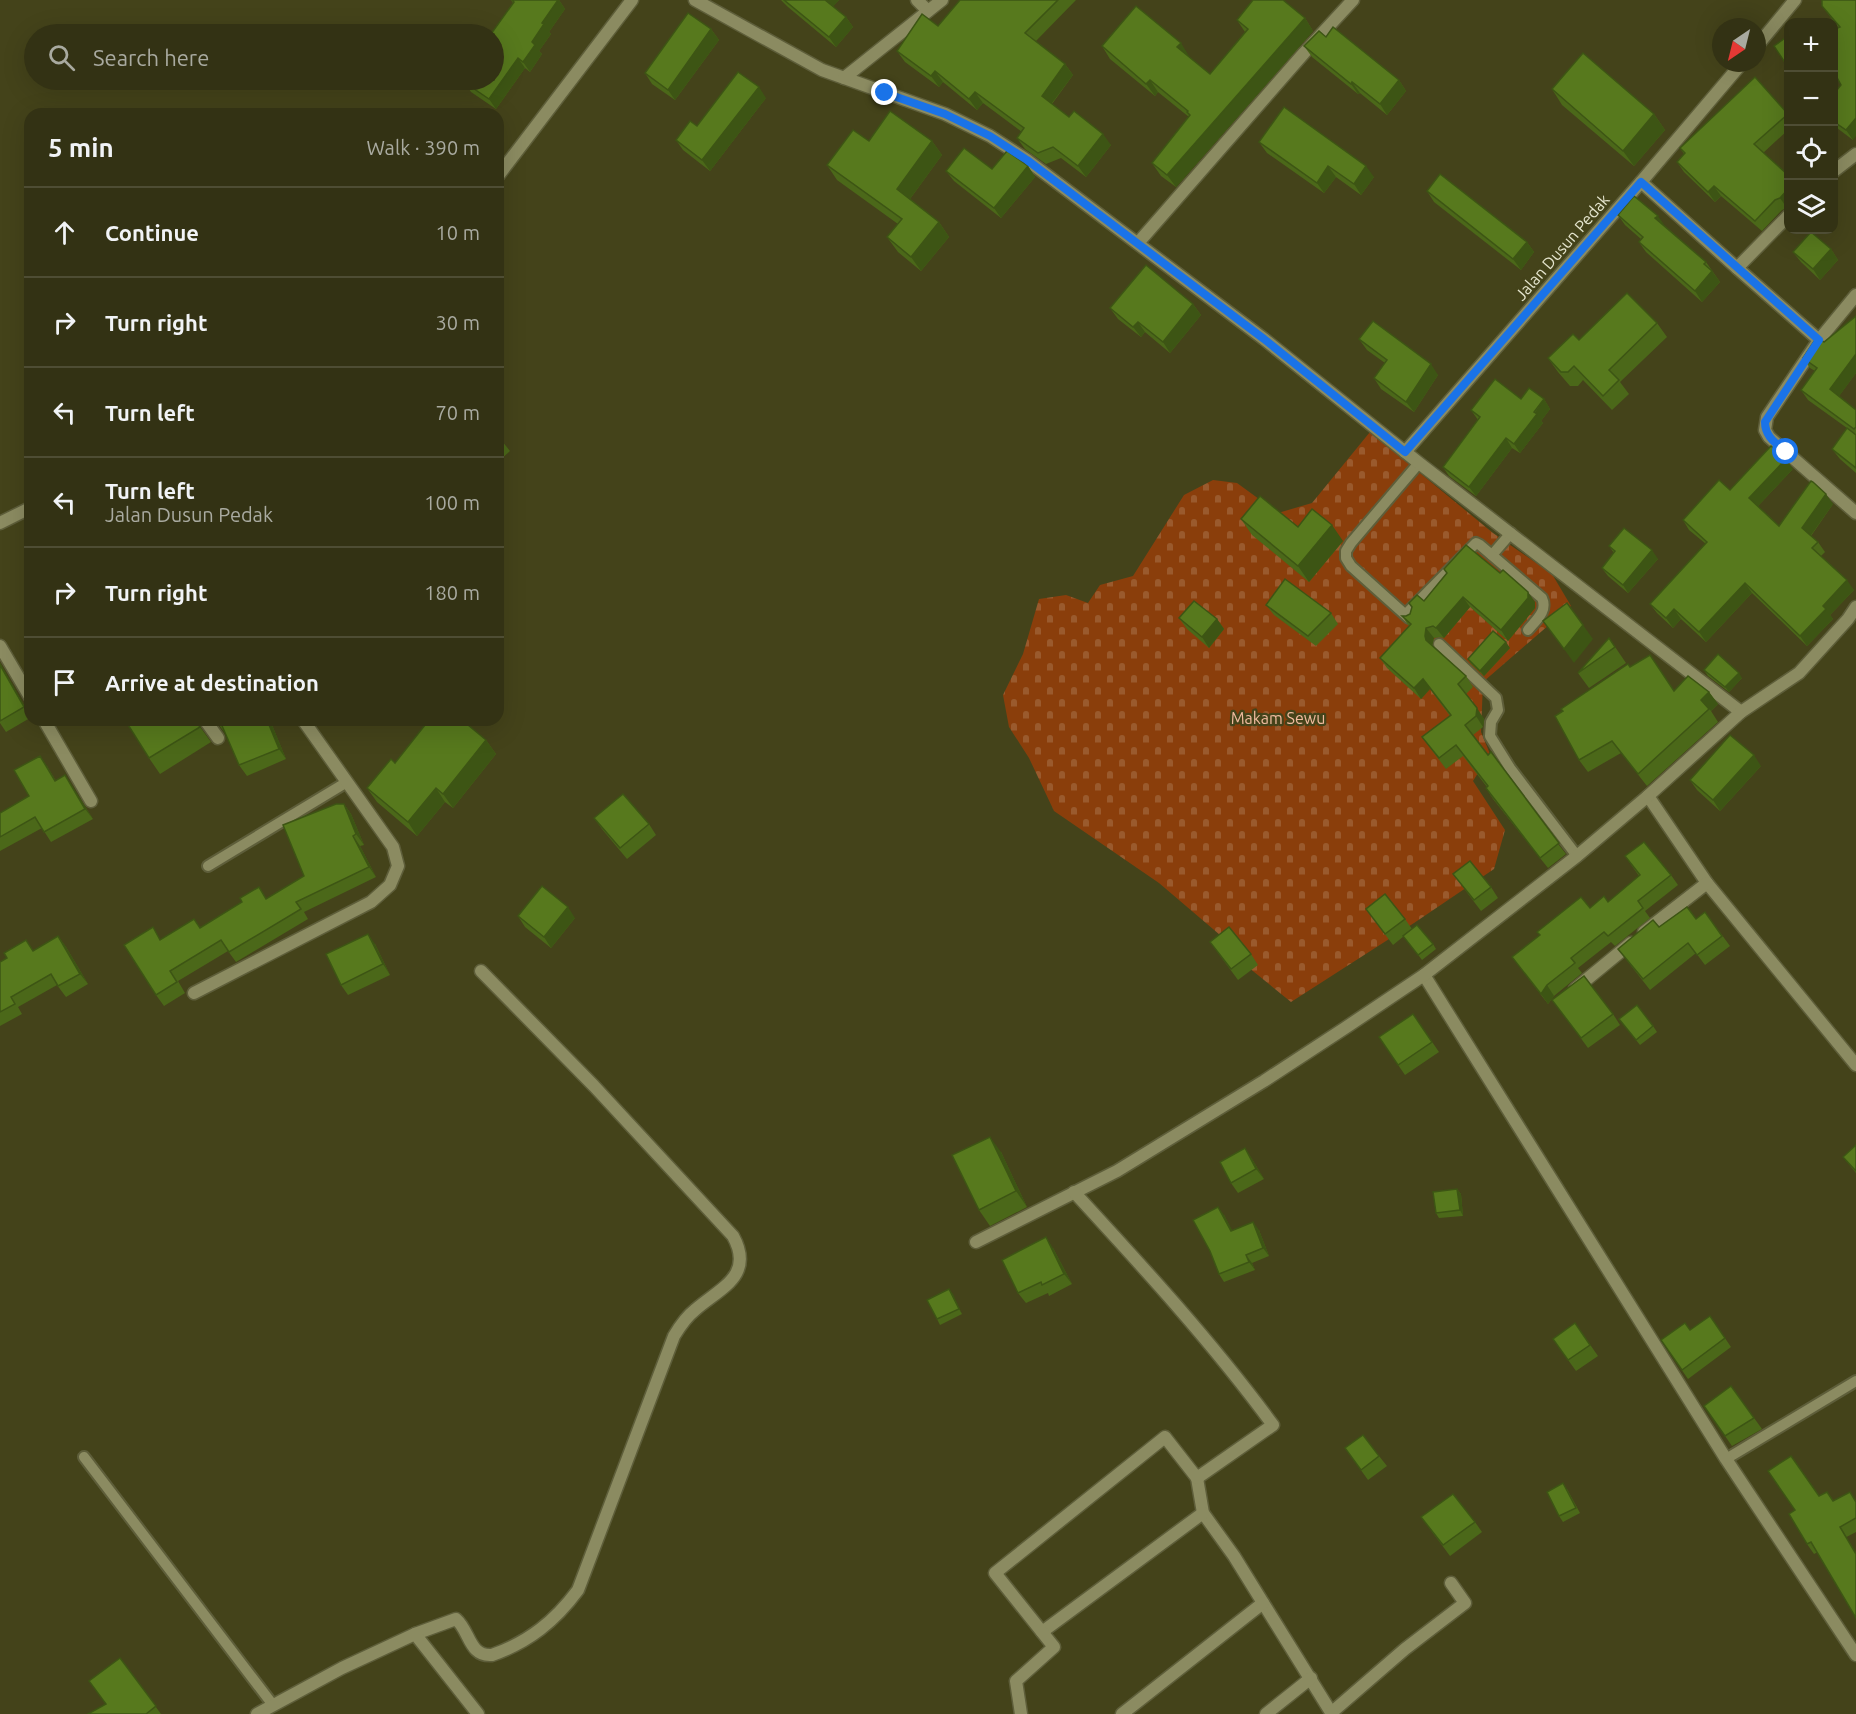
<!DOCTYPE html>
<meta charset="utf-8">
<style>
:root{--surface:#333214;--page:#3e3e22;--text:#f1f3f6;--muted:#a9aaa0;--line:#4e4d34}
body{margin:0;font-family:Ubuntu,sans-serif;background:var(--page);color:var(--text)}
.controls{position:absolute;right:18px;top:18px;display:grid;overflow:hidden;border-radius:12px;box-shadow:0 6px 24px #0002}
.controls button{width:54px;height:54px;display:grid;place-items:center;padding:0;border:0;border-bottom:2px solid var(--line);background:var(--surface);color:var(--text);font:30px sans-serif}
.compass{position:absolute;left:1712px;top:18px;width:54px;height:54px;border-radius:50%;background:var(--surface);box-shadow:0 6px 24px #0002;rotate:215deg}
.stop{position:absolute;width:18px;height:18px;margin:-14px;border:4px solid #1a73e8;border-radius:50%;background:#fff}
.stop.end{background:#1a73e8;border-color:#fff;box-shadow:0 2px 6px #0008}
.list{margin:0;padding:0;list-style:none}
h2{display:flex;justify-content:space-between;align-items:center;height:78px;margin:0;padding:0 24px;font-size:26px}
h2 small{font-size:20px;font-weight:400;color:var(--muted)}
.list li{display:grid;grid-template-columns:39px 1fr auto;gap:18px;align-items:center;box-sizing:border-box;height:90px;padding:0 24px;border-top:2px solid var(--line)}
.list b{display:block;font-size:22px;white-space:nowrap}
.list p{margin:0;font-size:20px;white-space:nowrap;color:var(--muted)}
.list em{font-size:20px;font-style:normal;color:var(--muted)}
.icon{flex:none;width:33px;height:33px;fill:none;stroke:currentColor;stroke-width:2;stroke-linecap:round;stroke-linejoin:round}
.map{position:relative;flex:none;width:1856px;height:1714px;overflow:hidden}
.search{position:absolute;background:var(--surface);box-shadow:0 6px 24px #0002;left:24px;top:24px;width:480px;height:66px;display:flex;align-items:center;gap:15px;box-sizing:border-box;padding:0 21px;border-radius:33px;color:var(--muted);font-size:22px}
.panel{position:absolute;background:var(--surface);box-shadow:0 6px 24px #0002;left:24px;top:108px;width:480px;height:618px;border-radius:18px}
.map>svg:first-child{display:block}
</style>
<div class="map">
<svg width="1856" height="1714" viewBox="0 0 1856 1714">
<defs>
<pattern id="cemetery-stones" width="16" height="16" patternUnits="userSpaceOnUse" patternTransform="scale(1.5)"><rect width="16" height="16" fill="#8a3e0b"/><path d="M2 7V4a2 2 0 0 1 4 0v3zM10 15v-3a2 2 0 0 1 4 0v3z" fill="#9a5a2d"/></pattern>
</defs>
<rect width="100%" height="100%" fill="#44431a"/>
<!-- cemetery -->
<path fill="url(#cemetery-stones)" d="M1370 432 1493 533 1552 574 1571 606 1483 682 1481 732 1490 754 1473 781 1505 830 1494 869 1414 923 1291 1002 1243 963 1220 935 1159 883 1054 811 1029 758 1009 727 1003 695 1023 654 1039 599 1066 595 1088 603 1100 585 1133 576 1184 495 1213 480 1237 483 1278 513 1312 503Z"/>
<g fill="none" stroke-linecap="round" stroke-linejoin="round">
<!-- lane casing -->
<g stroke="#5e5e3a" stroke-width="14">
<g id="lane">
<path d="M1492 555 1511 533"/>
<path d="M1406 614 1476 543 1480 545 1542 598C1548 611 1536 620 1528 630"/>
<path d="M1409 618 1351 566 1346 558V551L1351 543 1419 463"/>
<path d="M1439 644 1496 698 1498 710 1491 722 1490 736 1510 768 1577 856"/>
<path d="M208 866 347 782"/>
<path d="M84 1457 273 1705"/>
<path d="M1726 1459 1856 1381"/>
</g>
</g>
<!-- street casing -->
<g stroke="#5e5e3a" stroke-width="15">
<g id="street">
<path d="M695 0 822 70 945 114 990 136 1027 160 1264 339 1419 463 1741 712"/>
<path d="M917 0 928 11"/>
<path d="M1757 46 1795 0"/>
<path d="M844 78 942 0"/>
<path d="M1834 171 1856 154"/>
<path d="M498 176 632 0"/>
<path d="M1641 182 1737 268 1788 216"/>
<path d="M1138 243 1304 53 1353 0"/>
<path d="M1737 268 1819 340 1767 417 1765 430 1769 437 1856 513"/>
<path d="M1819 340 1856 295"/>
<path d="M1405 452 1641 182 1742 63"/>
<path d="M0 523 30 508"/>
<path d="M1856 607 1848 619 1799 673 1741 712 1648 796 1707 883 1856 1065"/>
<path d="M0 646 30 697"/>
<path d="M44 720 91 801"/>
<path d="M205 720 218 738"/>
<path d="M1644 932 1707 883"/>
<path d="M1424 975 1726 1459 1856 1655"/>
<path d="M1575 989 1631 943"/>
<path d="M194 993 371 902 390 885 398 866 393 847 303 720"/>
<path d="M976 1242 1117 1171 1264 1081 1345 1028 1424 975 1577 856 1648 796"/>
<path d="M1197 1478 1203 1513 1234 1556 1332 1714"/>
<path d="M1042 1632 1203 1513"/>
<path d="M415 1634 456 1619C470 1631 469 1657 492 1655 529 1642 555 1621 578 1590L674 1336C680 1326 686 1317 695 1310 720 1288 755 1276 733 1236L594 1086 481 971"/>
<path d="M1331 1713 1405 1649 1465 1603 1451 1583"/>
<path d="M257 1714 342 1668 415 1634 478 1714"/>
<path d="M1021 1714 1016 1681 1054 1647 995 1573 1165 1437 1197 1478 1273 1425C1212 1342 1143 1267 1074 1192"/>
<path d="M1122 1714 1263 1603"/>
<path d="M1266 1714 1311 1678"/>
</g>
</g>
<!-- lane -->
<use href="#lane" stroke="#8b8b61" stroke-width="10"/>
<!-- street -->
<use href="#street" stroke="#8b8b61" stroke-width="12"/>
</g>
<!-- wall -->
<g fill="#4b6819">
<path d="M511 0H559L565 9 549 32 551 34 539 51 542 54 530 72 525 68 496 109 471 92 464 82 494 80 513 3Z"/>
<path d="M781 0H839L833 6 846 17 853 27 836 47 788 7Z"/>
<path d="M960 0H1076L1035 42 1065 64 1073 75 1052 104 1069 117 1111 145 1086 177 1061 158 1046 164 1025 149 1017 138 1022 132 983 103 977 110 943 82 939 87 905 62 897 51 938 26Z"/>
<path d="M1856 0 1853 140 1833 125V95L1841 85 1838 27 1822 6Z"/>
<path d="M1305 18 1313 31 1176 187 1161 176 1152 163 1189 117 1158 92 1155 96 1110 59 1102 46 1189 56V57L1210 74 1245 32 1237 20Z"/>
<path d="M711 29 719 40 675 100 652 84 645 73Z"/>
<path d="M1326 37 1399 80 1406 91 1387 115 1360 93 1358 94 1312 57 1304 46Z"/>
<path d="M1552 89 1654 114 1665 130 1634 166 1562 105Z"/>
<path d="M766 98 710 171 683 150 676 140 697 126Z"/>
<path d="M1788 114V130L1763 153 1787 208 1782 210 1762 231 1721 196 1715 202 1684 172 1677 162 1684 154 1680 148Z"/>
<path d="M869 141H932L942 155 910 199 939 222 949 237 921 271 898 252 887 237 898 224 837 180 827 165Z"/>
<path d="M1259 142 1374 177 1361 195 1336 177 1324 193 1267 153Z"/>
<path d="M1028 166 1035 177 1001 218 954 181 946 171 992 169Z"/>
<path d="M1427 191 1527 242 1534 252 1521 270 1434 202Z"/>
<path d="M1618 215 1665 226 1706 262 1720 282 1702 302 1646 252 1639 242 1641 239 1625 225Z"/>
<path d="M1831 249 1838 260 1820 280 1801 262 1793 252Z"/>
<path d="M1193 304 1201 315 1170 353 1145 332 1141 337 1118 319 1110 308Z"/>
<path d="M1657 323 1667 337 1620 382 1629 394 1612 410 1583 380 1578 386H1570L1558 372 1548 358 1579 340Z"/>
<path d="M1359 339 1438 375 1414 412 1381 389 1374 378 1385 363 1367 350Z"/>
<path d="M1803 358 1856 373 1839 396 1856 410V473L1840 459 1832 449 1847 428 1808 400 1801 390 1815 371 1810 368Z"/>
<path d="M1521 399H1544L1550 409 1541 421 1543 423 1520 453 1512 448 1476 496 1449 476 1443 467 1478 420 1471 410Z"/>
<path d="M498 436 510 451 498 462Z"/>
<path d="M1793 469 1758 506 1779 526 1833 504 1811 536 1818 542 1825 552 1821 556 1854 590 1830 615 1833 619 1807 646 1752 593 1706 642 1681 619 1673 628 1657 613 1650 604 1706 544 1689 530 1683 520 1730 490Z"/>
<path d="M1241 519 1343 541 1309 582 1252 535Z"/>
<path d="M1609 546 1658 559 1628 593 1608 576 1602 568 1614 553Z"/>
<path d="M1444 569 1500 573 1535 602V608L1508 641 1470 607 1444 638 1440 637 1434 638 1432 646 1466 676 1473 687 1466 694 1484 719 1483 727 1473 735 1566 854 1548 868 1493 799 1486 788 1487 787 1463 756 1446 769 1422 737 1450 716 1430 689 1421 699 1387 668 1380 658 1409 626 1402 616H1406L1410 614 1412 607 1424 601 1447 574Z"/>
<path d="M1266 605 1331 613 1338 624 1316 646 1274 615Z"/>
<path d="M1179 618 1217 619 1224 629 1209 648 1187 629Z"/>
<path d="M1609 638 1626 663 1589 688 1578 673Z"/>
<path d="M1510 648 1484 676 1471 664 1468 659Z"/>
<path d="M1650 655 1674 691 1709 692 1718 704 1711 711 1718 722 1647 786 1621 753 1588 772 1579 760 1563 711Z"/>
<path d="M0 663 30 716V718L6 732 0 723Z"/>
<path d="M1704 670 1742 678 1729 692 1708 676Z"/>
<path d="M215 720H270L286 759 247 776 239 765 225 733Z"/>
<path d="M198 724 211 742 160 774 149 758Z"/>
<path d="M486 740 496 754 453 808 445 802 417 836 377 802 367 788 395 763Z"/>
<path d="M47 766 56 781 72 786 93 819 51 842 42 828 0 851V813L29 796Z"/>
<path d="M1761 766 1720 811 1697 790 1690 780Z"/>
<path d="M344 804 351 814 364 845 360 846 376 877 304 912 308 919 236 962 228 951 178 981 185 993 164 1006 156 995 161 940 200 927 267 899 304 876Z"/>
<path d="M594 818 649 824 656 835 627 859 602 829Z"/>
<path d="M1625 856 1671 875 1678 885 1645 911 1650 918 1615 946 1611 942 1578 968 1582 973 1554 996 1548 1004 1512 957 1590 908 1608 902 1639 876Z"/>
<path d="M1453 874 1491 887 1498 898 1481 911Z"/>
<path d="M1366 909 1405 919 1412 929 1433 944 1436 949 1422 960 1404 936 1393 945Z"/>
<path d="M1705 912 1730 946 1705 965 1696 953 1650 990 1618 949 1659 927 1696 919Z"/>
<path d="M518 916 575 918 551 948 525 927Z"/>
<path d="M58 936 66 947 88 984 66 997 57 985 18 1007 22 1014 0 1026V962L34 950Z"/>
<path d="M1210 942 1251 954 1258 965 1238 980Z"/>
<path d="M375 944 390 975 348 995 341 985Z"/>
<path d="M1560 1010 1613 1014 1620 1025 1588 1048Z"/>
<path d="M1413 1014 1439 1052 1405 1075 1379 1037Z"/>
<path d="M1623 1024 1653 1026 1657 1032 1640 1045Z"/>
<path d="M1856 1145V1173L1843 1157Z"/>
<path d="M1245 1148 1252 1159 1264 1179 1238 1193 1231 1183Z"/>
<path d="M1001 1152 1027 1207 990 1226 979 1210Z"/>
<path d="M1457 1189 1461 1194 1463 1216 1439 1218 1436 1213Z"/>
<path d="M1224 1215 1232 1231 1259 1230 1269 1256 1252 1263 1255 1270 1224 1282 1219 1274Z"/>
<path d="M1053 1248 1072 1284 1049 1296 1048 1293 1026 1303 1018 1293Z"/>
<path d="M949 1289 962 1314 940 1325 937 1319Z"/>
<path d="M1710 1316 1731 1347 1688 1379 1661 1340 1690 1330Z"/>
<path d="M1575 1323 1598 1356 1576 1371 1553 1339Z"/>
<path d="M1731 1386 1762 1429 1732 1446 1704 1406Z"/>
<path d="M1345 1448 1379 1456 1387 1466 1368 1480Z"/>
<path d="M1567 1489 1580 1513 1563 1522 1559 1516Z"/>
<path d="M1827 1492 1834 1501 1856 1500V1532L1814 1554 1807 1544 1819 1496Z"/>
<path d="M1421 1517 1475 1522 1482 1532 1450 1556Z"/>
<path d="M120 1658 161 1714H88L106 1704Z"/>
</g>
<!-- shaded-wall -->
<g fill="#3d5514">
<path d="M558 0H559L565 9 549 32 551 34 539 51 542 54 530 72 523 62 542 23Z"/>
<path d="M825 0H839L831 9Z"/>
<path d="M846 17 853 27 836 47 829 37Z"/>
<path d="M1305 18 1313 31 1176 187 1167 175Z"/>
<path d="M711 29 719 40 675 100 668 90Z"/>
<path d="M1181 43 1189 56 1186 60 1177 47Z"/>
<path d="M518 58 525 68 496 109 489 99Z"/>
<path d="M1065 64 1073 75 1049 107 1042 96Z"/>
<path d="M935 71 943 82 939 87 931 76Z"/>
<path d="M1150 80 1158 92 1155 96 1146 84Z"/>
<path d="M1399 80 1406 91 1387 115 1380 104Z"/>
<path d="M1352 82 1360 93 1358 94 1351 84Z"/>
<path d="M759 87 766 98 710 171 702 160Z"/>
<path d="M975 92 983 103 977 110 969 99Z"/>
<path d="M1654 114 1665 130 1634 166 1623 151Z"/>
<path d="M1856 118V136L1853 140 1846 130Z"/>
<path d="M1103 134 1111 145 1086 177 1078 166Z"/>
<path d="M932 141 942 155 907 203 897 189Z"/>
<path d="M1028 166 1035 177 1001 218 994 208Z"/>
<path d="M1328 166 1336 177 1324 193 1317 183Z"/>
<path d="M1366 166 1374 177 1361 195 1354 184Z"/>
<path d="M1714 186 1721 196 1715 202 1708 192Z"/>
<path d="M1788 189V207L1787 208 1780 198Z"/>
<path d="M1658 216 1665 226 1655 218Z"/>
<path d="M939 222 949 237 921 271 911 257Z"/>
<path d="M1527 242 1534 252 1521 270 1513 259Z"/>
<path d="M1831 249 1838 260 1820 280 1813 269Z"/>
<path d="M1712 271 1720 282 1702 302 1695 291Z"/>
<path d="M1193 304 1201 315 1170 353 1163 342Z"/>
<path d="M1138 322 1145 332 1141 337 1133 327Z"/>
<path d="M1856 354V373L1837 399 1830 389Z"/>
<path d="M1431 364 1438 375 1414 412 1406 402Z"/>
<path d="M1544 399 1550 409 1541 421 1543 423 1520 453 1514 444Z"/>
<path d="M1506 438 1512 448 1476 496 1469 487Z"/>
<path d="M1786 459 1793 469 1756 508 1749 498Z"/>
<path d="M1826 494 1833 504 1809 538 1802 528Z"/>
<path d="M1332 525 1343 541 1309 582 1298 566Z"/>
<path d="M1652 550 1658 559 1628 593 1623 585Z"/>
<path d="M1847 580 1854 590 1830 615 1833 619 1807 646 1800 636 1823 606Z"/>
<path d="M1745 583 1752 593 1706 642 1699 632Z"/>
<path d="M1528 592 1535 602V608L1508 641 1501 630Z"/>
<path d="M1463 597 1470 607 1444 638 1436 628Z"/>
<path d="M1674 609 1681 619 1673 628 1666 618Z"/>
<path d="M1217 619 1224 629 1209 648 1202 637Z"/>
<path d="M1583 625 1593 639 1574 663 1564 649Z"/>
<path d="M1426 628 1434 638 1432 647 1426 640 1425 636Z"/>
<path d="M1506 642 1510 648 1484 676 1480 671Z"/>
<path d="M0 663 30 716 24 707 0 665Z"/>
<path d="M1739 673 1742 678 1729 692 1725 687Z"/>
<path d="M1423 679 1430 689 1421 699 1414 688Z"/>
<path d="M1709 692 1718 704 1711 711 1701 700Z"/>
<path d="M1477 708 1484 719 1483 727 1476 716Z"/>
<path d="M267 720H270L286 759 279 749Z"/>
<path d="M486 740 496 754 453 808 443 794Z"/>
<path d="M1754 755 1761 766 1720 811 1713 800Z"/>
<path d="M40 756 47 766 62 792 55 781Z"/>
<path d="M65 775 93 819 85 809Z"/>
<path d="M436 788 445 802 417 836 408 822Z"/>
<path d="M344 804 351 814 364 845 356 834Z"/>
<path d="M353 836 360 846 376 877 369 867Z"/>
<path d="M568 907 575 918 551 948 544 937Z"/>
<path d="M368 934 375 944 390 975 383 964Z"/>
<path d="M58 936 66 947 88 984 80 974Z"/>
<path d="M1547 985 1554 996 1548 1004 1541 994Z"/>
<path d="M990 1137 1001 1152 1027 1207 1016 1191Z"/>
<path d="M1245 1148 1252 1159 1264 1179 1256 1169Z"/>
<path d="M1457 1189 1461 1194 1463 1216 1460 1210Z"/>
<path d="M1218 1207 1224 1215 1237 1239 1231 1231Z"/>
<path d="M1253 1222 1259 1230 1269 1256 1263 1248Z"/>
<path d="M1046 1237 1053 1248 1072 1284 1064 1274Z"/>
<path d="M1246 1255 1252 1263 1255 1270 1249 1262Z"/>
<path d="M949 1289 953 1294 962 1314 959 1309Z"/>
<path d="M1840 1527 1856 1552V1554Z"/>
</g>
<!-- building -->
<g fill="#57791d" stroke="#3d5514" stroke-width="1.5">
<path d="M512 0H558L542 23 544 24 532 42 535 45 523 62 518 58 489 99 464 82 466 80H494V34H491L514 2Z"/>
<path d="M784 0H825L846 17 829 37Z"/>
<path d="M960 0H1058L1025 33 1065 64 1042 96 1069 117 1074 111 1103 134 1078 166 1053 147 1038 153 1017 138 1024 128 975 92 969 99 935 71 931 76 897 51 922 14 938 26Z"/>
<path d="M1253 0H1283L1305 18 1167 175 1152 163 1190 115 1187 112 1188 111 1150 80 1146 84 1102 46 1136 6 1181 43 1177 47 1210 74 1248 29 1237 20Z"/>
<path d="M1822 0H1856V118L1846 130 1833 121V95L1841 85 1833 70V30L1840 27 1822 6Z"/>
<path d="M688 13 711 29 668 90 645 73Z"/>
<path d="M1333 27 1399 80 1380 104 1352 82 1351 84 1304 46 1319 31 1326 37Z"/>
<path d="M1788 36V67L1774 46Z"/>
<path d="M1583 53 1654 114 1623 151 1552 89Z"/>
<path d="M738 72 759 87 702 160 676 140 690 121 697 126Z"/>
<path d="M1755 77 1788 114 1754 144 1788 175V189L1780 198 1775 200 1755 221 1714 186 1708 192 1677 162 1685 153 1680 148Z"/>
<path d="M1284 107 1366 166 1354 184 1328 166 1317 183 1259 142Z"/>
<path d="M890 111 932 141 897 189 939 222 911 257 887 237 902 219 827 165 853 130 869 141Z"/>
<path d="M964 148 992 169 1007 151 1028 166 994 208 946 171Z"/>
<path d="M1440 174 1527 242 1513 259 1427 191Z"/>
<path d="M1634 196 1658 216 1655 218 1706 262 1704 264 1712 271 1695 291 1639 242 1643 237 1618 215Z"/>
<path d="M1811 232 1831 249 1813 269 1793 252Z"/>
<path d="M1146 265 1193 304 1163 342 1138 322 1133 327 1110 308Z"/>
<path d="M1627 293 1657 323 1609 370 1619 380 1603 396 1574 366 1568 372H1561L1548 358 1573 334 1579 340Z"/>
<path d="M1856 316V354L1830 389 1856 410V427L1854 429 1801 390 1817 368 1803 358 1817 337 1824 342Z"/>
<path d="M1373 321 1431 364 1406 402 1374 378 1387 360 1359 339Z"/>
<path d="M1495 379 1521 399 1529 388 1544 399 1534 412 1537 414 1514 444 1506 438 1469 487 1443 467 1480 417 1471 410Z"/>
<path d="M1847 428 1856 435V468L1832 449Z"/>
<path d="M498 436 502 440 498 444Z"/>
<path d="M1771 446 1786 459 1749 498 1779 526 1811 481 1813 482 1826 494 1802 528 1818 542 1812 548 1847 580 1823 606 1826 609 1800 636 1745 583 1699 632 1674 609 1666 618 1650 604 1707 542 1683 520 1719 480 1730 490Z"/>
<path d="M1260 496 1298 527 1312 509 1332 525 1298 566 1241 519Z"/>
<path d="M1624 528 1652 550 1623 585 1602 568 1615 551 1609 546Z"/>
<path d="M1466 545 1500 573 1503 570 1528 592V598L1501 630 1463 597 1436 628 1433 626 1426 628 1425 636 1426 640 1466 676 1458 684 1477 708 1476 716 1465 725 1488 755 1491 752 1559 843 1540 858 1486 788 1488 786 1456 745 1439 758 1422 737 1451 715 1423 679 1414 688 1380 658 1411 624 1402 616H1406L1410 614 1412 607 1409 603 1417 595 1424 601 1447 573 1444 569Z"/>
<path d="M1285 579 1331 613 1308 636 1266 605Z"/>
<path d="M1194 601 1217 619 1202 637 1179 618Z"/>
<path d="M1567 603 1583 625 1564 649 1543 621Z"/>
<path d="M1493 631 1506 642 1480 671 1468 659Z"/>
<path d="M1609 638 1615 647 1578 673Z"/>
<path d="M30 640V647L27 642Z"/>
<path d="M1718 654 1739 673 1725 687 1704 670Z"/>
<path d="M1650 655 1674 691 1688 676 1709 692 1701 700 1709 709 1638 774 1612 741 1579 760 1555 716 1563 711 1561 709 1628 664 1630 667Z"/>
<path d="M0 665 24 707 0 721Z"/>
<path d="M125 720H195L200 727 149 758Z"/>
<path d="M215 720H267L279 749 239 765 220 721 217 723Z"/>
<path d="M429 720H462L486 740 443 794 436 788 408 822 367 788 391 759 395 763Z"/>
<path d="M1730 735 1754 755 1713 800 1690 780Z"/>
<path d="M40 756 55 781 65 775 85 809 44 832 35 817 0 837V813L29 796 14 770Z"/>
<path d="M623 794 649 824 620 848 594 818Z"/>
<path d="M336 804H344L356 834 353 836 369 867 296 902 301 909 229 952 221 940 170 971 177 982 156 995 124 945 153 927 160 940 194 919 200 928 242 902 240 898 259 887 266 899 304 876 283 825Z"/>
<path d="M1644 842 1671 875 1638 901 1643 908 1608 936 1604 932 1571 958 1575 963 1547 985 1541 994 1512 957 1540 935 1537 932 1581 897 1590 908 1604 896 1608 902 1640 875 1625 856Z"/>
<path d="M1470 861 1491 887 1474 900 1453 874Z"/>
<path d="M542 886 568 907 544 937 518 916Z"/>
<path d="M1385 894 1405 919 1385 934 1366 909Z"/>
<path d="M1687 907 1696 919 1705 912 1722 936 1697 955 1688 943 1643 979 1618 949 1653 920 1659 927Z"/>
<path d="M1417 925 1433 944 1418 955 1403 936Z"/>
<path d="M1229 927 1251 954 1231 969 1210 942Z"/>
<path d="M368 934 383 964 341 985 326 954Z"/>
<path d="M58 936 80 974 58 986 51 974 11 997 15 1004 0 1012V962L7 958 4 953 26 940 33 951Z"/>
<path d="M1584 976 1613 1014 1581 1038 1552 1000Z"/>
<path d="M1637 1005 1653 1026 1636 1040 1619 1019Z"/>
<path d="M1413 1014 1432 1042 1398 1065 1379 1037Z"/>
<path d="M990 1137 1016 1191 979 1210 952 1155Z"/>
<path d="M1856 1145V1171L1843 1157Z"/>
<path d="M1245 1148 1256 1169 1231 1183 1220 1162Z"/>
<path d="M1457 1189 1460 1210 1436 1213 1433 1192Z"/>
<path d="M1218 1207 1231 1231 1253 1222 1263 1248 1246 1255 1249 1262 1219 1274 1210 1251 1193 1220Z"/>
<path d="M1046 1237 1064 1274 1042 1285 1041 1282 1018 1293 1002 1260Z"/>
<path d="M949 1289 959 1309 937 1319 927 1300Z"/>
<path d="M1710 1316 1725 1338 1682 1370 1661 1340 1685 1323 1690 1330Z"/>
<path d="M1575 1323 1590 1345 1568 1360 1553 1339Z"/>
<path d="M1731 1386 1754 1418 1725 1436 1704 1406Z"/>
<path d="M1363 1435 1379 1456 1361 1470 1345 1448Z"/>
<path d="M1791 1456 1819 1496 1827 1492 1833 1501 1850 1492 1856 1502V1518L1840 1527 1856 1554V1618L1811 1542 1807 1544 1789 1514 1795 1510 1768 1471Z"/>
<path d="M1563 1483 1576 1508 1559 1516 1547 1492Z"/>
<path d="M1453 1494 1475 1522 1443 1545 1421 1517Z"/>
<path d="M120 1658 156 1706 146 1714H88L106 1704 89 1681Z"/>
</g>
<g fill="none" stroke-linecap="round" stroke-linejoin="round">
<!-- route -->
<path stroke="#1a73e8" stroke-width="8" d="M885 93 945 114 990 136 1027 160 1264 339 1405 452 1641 182 1819 340 1765 422C1765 437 1776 443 1786 452"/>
</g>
<g text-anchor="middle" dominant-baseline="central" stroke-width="4.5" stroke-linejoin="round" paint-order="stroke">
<!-- street labels -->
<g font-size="16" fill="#e5e5ce" stroke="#44431a">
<text transform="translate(1562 247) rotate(-49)">Jalan Dusun Pedak</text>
</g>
<!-- park labels -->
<g font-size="16" fill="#f1bb9f" stroke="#44431a">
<text x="1278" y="718">Makam Sewu</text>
</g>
</g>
</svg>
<div class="controls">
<button>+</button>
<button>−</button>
<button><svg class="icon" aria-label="locate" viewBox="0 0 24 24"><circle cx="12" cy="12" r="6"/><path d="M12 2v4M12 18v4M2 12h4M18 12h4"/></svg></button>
<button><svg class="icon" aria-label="layers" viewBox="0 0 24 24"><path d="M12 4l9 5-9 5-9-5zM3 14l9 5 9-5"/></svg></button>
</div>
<svg class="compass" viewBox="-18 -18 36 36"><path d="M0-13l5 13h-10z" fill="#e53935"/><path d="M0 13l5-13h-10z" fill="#a9aaa0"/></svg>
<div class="stop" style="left:1786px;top:452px"></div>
<div class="stop end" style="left:885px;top:93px"></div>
<div class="search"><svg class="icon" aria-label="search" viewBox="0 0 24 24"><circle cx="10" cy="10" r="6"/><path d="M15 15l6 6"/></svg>Search here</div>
<section class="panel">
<h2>5 min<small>Walk · 390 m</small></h2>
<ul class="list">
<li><svg class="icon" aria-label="ahead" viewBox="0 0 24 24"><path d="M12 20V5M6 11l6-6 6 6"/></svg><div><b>Continue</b></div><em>10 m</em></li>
<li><svg class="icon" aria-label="right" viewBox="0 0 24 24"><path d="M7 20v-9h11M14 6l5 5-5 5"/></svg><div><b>Turn right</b></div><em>30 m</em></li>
<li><svg class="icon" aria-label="left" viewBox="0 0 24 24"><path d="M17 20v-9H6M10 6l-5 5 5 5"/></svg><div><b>Turn left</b></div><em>70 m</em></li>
<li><svg class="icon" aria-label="left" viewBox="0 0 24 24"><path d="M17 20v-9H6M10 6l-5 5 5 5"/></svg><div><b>Turn left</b><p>Jalan Dusun Pedak</p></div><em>100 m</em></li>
<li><svg class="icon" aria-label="right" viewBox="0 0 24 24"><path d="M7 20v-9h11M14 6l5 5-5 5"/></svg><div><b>Turn right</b></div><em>180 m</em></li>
<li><svg class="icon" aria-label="arrive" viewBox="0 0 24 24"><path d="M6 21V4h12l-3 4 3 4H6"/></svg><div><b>Arrive at destination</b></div></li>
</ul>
</section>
</div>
